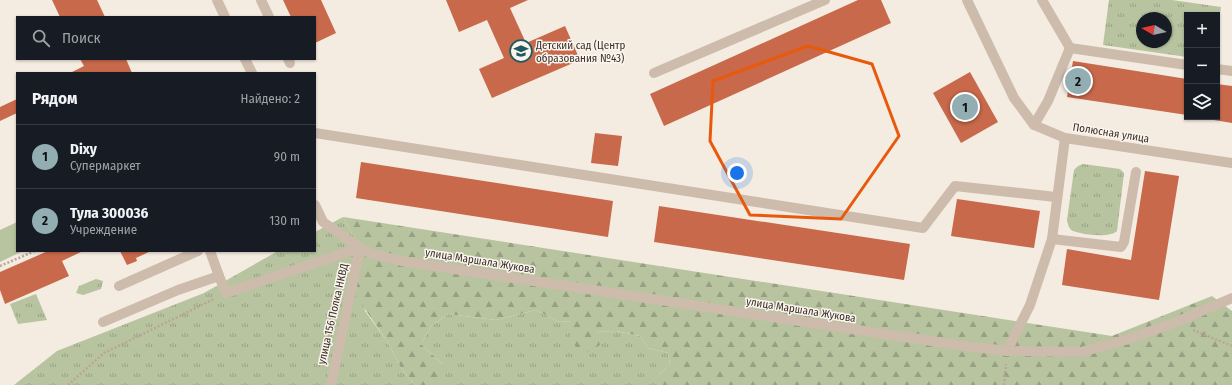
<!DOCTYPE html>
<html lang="ru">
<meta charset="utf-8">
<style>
:root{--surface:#171b24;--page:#20242c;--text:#f1f3f6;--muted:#9ea1a6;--line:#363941;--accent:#92aeb2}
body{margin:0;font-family:"Fira Sans Condensed",sans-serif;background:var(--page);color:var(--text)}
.controls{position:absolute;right:12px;top:12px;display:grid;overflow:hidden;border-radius:0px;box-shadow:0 1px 3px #0004}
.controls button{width:36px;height:36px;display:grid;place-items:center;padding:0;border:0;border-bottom:1px solid var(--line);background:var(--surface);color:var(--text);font:20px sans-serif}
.compass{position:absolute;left:1136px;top:12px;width:36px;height:36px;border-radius:50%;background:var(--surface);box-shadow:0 1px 3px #0004;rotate:279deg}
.you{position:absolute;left:737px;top:173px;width:14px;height:14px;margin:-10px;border:3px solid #fff;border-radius:50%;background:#1a73e8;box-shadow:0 0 0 6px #1a73e833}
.badge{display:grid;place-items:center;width:26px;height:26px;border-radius:50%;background:var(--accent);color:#111;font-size:13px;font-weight:700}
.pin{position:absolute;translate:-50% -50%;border:2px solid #fff;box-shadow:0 1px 4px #0006}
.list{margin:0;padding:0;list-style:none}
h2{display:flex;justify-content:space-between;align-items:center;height:52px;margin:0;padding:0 16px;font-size:17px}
h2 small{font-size:13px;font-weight:400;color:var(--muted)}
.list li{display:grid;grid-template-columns:26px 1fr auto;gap:12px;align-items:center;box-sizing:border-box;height:64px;padding:0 16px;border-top:1px solid var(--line)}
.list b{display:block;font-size:15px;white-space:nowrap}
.list p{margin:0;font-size:13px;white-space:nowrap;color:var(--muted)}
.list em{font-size:13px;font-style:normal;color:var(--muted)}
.icon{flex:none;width:22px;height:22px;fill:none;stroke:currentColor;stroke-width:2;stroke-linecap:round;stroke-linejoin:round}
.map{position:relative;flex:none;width:1232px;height:385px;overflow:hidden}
.search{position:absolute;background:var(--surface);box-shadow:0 1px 3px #0004;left:16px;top:16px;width:300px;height:44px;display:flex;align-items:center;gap:10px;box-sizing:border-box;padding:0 14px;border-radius:0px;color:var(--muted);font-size:15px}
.panel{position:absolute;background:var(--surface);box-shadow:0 1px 3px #0004;left:16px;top:72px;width:300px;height:180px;border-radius:0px}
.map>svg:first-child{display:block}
</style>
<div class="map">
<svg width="1232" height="385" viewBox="0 0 1232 385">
<defs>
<pattern id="grass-tufts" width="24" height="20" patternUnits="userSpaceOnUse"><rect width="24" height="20" fill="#b8c4a0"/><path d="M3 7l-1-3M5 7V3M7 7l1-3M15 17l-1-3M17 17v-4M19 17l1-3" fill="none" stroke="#97a083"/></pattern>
<pattern id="forest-firs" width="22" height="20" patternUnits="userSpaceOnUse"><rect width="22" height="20" fill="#b8c4a0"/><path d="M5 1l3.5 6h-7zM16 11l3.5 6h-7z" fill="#97a083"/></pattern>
</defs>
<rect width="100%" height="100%" fill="#f4ebe1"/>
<!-- grass -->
<g fill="url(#grass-tufts)" fill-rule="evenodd">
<path d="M1109 0H1172L1221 7 1217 35V15H1187V57L1103 45ZM1142 18H1166V42H1142Z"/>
<path d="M1083 164 1120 169 1124 173 1117 231C1110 238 1083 235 1073 231 1069 229 1068 225 1067 220L1074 170 1078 166Z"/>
<path d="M343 217 360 248 365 311 387 341 401 368 415 385H14L57 351 204 293 278 251H315V232Z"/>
<path d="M96 279 103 281 101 289 83 295 76 293 79 286Z"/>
<path d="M36 294 47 320 18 324 10 304Z"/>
<path d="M536 310 559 322 572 321 596 332 616 331 640 336 648 348 668 353 670 364 659 375V385H442V364L421 344 432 325 448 314 496 320Z"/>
</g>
<!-- forest -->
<path fill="url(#forest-firs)" d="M343 217 1112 336 1212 296 1232 311V385H659V375L670 364 668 353 648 348 640 336 616 331 596 332 600 345 583 355 570 340 572 321 559 322 536 310 496 320 448 314 432 325 421 344 442 364V385H415L401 368 387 341 351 289 360 248Z"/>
<!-- garden -->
<path fill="#b8c4a0" d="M17 222V251H23L0 262V230Z"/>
<!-- building -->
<g fill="#c8694b">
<path d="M52 0H97L105 17H60Z"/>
<path d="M283 0H321L336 33 315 43V17H291Z"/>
<path d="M446 0H528L510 8 526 43 565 26 580 60 492 98 479 69 504 58 487 20 459 32Z"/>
<path d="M858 0H881L891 23 664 126 650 94Z"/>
<path d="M80 59H126L132 73H70L84 66Z"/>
<path d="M1073 61 1187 79V115L1067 97Z"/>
<path d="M970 72 998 122 961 143 933 93Z"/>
<path d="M1217 84 1232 86V123L1202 118 1217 117Z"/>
<path d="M17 99V113L0 121V107Z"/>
<path d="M595 133 622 136 618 166 591 163Z"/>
<path d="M361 162 613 201 608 237 356 198Z"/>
<path d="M1145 171 1179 176 1159 300 1062 285 1067 249 1131 260Z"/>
<path d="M957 199 1040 211 1034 248 951 236Z"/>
<path d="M659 206 910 244 904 280 654 242Z"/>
<path d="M48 251H83L62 261 69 276 5 304 0 290V272Z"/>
<path d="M120 251H151L136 258 137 261 127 265Z"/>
</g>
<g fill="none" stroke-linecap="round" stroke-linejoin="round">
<!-- path -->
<g stroke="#b9a596" stroke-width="2.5" stroke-dasharray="2 2" stroke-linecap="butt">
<path d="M0 266 35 251"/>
<path d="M1193 330 1232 346"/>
<path d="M68 385 104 353 214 299"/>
<path d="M1004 385 1006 364"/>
</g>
<!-- lane -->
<g stroke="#cdbbac" stroke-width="10">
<path d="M261 0 269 17"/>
<path d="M1042 0 1070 48"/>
<path d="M288 59 290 63"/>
<path d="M1217 69 1232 71"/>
<path d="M654 73 825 0"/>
<path d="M1034 125 1048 101 1070 48 1187 65"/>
<path d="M315 133 923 228 955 186 1056 197"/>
<path d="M1052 239 1121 247 1124 242 1136 172"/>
<path d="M210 251 219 276"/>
<path d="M119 286 198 251"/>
<path d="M103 322 178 290 219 276 226 293 360 248"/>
<path d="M1007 351 1030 305 1052 239 1065 138"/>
</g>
<!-- street -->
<g stroke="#cdbbac" stroke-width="10">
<path d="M217 0 225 17"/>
<path d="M967 0 1014 98 1034 125 1065 138 1232 163"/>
<path d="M245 59 252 73"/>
<path d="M315 205 323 222 360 248 372 254 401 261 958 345 1007 351 1081 352 1129 339 1176 322 1232 298"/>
<path d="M331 385 360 248"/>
</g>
</g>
<!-- marked area -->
<path fill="none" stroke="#e8590c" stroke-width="3" stroke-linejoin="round" d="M808 46 872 64 899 136 841 219 750 215 710 141 713 81Z"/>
<!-- icons -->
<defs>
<g id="school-ring" transform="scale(1.15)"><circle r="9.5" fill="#fbf5ee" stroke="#1f5a5e" stroke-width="1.5"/><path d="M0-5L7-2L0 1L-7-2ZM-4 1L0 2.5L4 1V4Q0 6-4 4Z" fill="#1f5a5e"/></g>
</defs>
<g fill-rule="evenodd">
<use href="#school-ring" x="521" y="51"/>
</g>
<g text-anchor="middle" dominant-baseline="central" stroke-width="3" stroke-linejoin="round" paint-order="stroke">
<!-- poi labels -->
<g font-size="11" fill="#3b302b" stroke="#fbf5ee" text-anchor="start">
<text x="536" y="45">Детский сад (Центр<tspan x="536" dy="13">образования №43)</tspan></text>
</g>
<!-- street labels -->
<g font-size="11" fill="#3b302b" stroke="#fbf5ee">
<text transform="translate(1111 133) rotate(9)">Полюсная улица</text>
<text transform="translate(480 261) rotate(9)">улица Маршала Жукова</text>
<text transform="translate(801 310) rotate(9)">улица Маршала Жукова</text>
<text transform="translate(333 314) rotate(-77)">улица 156 Полка НКВД</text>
</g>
</g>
</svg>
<div class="controls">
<button>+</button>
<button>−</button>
<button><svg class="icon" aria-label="layers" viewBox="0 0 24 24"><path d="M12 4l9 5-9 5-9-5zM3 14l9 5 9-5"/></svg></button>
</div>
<svg class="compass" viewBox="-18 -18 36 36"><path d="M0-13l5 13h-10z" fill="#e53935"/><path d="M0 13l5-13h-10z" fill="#9ea1a6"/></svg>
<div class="you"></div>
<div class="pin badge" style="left:965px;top:107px">1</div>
<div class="pin badge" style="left:1078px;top:81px">2</div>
<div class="search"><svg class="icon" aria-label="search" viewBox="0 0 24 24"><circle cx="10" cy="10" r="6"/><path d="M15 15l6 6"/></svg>Поиск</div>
<section class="panel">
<h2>Рядом<small>Найдено: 2</small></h2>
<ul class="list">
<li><span class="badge">1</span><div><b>Dixy</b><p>Супермаркет</p></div><em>90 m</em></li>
<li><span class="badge">2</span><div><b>Тула 300036</b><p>Учреждение</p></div><em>130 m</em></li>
</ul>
</section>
</div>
